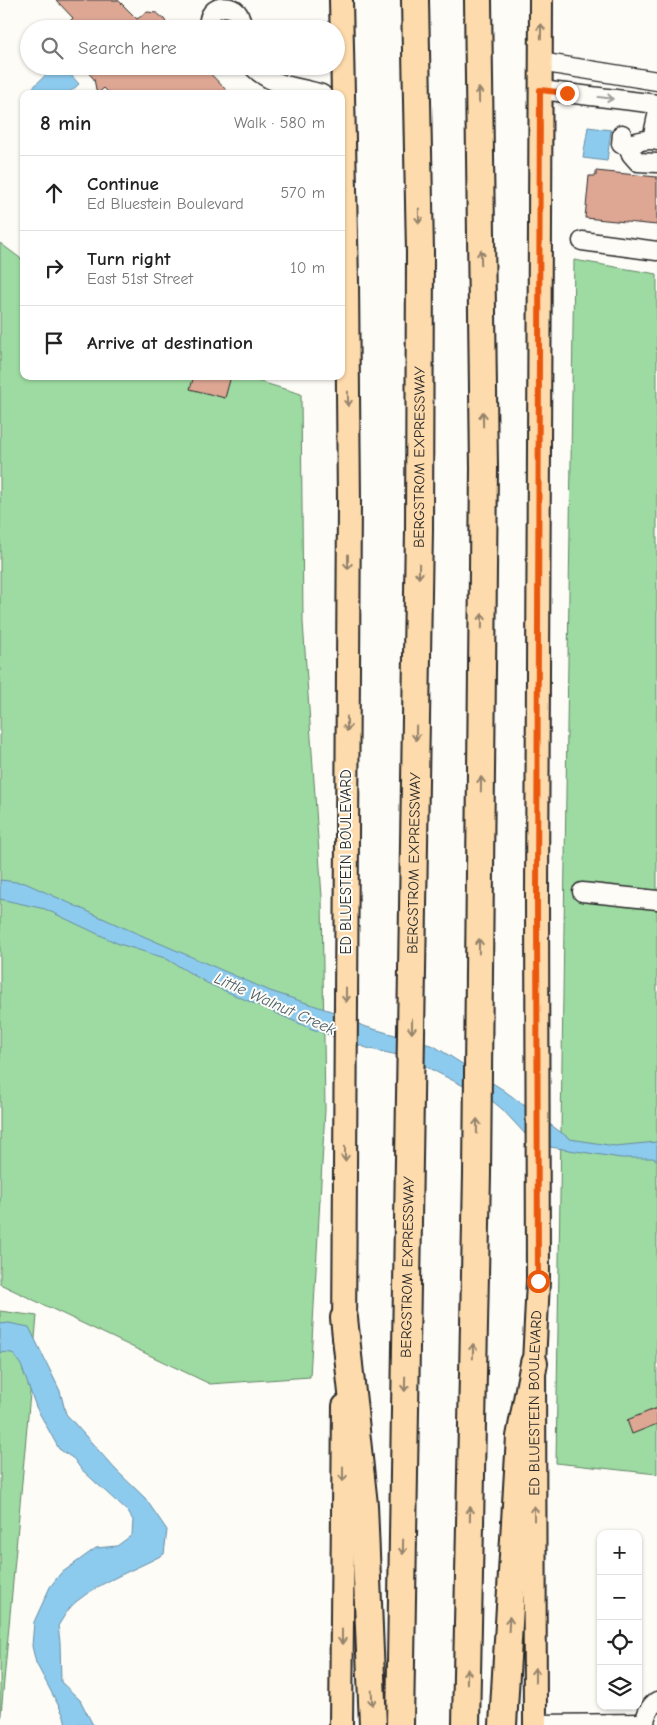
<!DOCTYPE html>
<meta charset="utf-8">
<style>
:root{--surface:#fff;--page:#f2f2f2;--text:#222;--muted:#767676;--line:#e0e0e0}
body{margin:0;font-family:"Comic Neue",sans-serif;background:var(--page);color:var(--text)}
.controls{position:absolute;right:15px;bottom:15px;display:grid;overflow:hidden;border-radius:10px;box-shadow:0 1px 4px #0004}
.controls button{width:45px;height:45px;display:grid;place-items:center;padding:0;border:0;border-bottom:1px solid var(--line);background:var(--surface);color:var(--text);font:25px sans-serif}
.stop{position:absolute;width:15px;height:15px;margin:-11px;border:4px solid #ea580c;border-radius:50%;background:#fff}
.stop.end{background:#ea580c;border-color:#fff;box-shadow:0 1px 5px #0008}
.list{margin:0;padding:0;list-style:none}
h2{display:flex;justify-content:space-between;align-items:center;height:65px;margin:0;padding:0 20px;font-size:21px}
h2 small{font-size:16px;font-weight:400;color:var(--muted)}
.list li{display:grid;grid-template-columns:32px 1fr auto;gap:15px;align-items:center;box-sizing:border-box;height:75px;padding:0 20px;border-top:1px solid var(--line)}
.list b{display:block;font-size:19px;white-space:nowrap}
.list p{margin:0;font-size:16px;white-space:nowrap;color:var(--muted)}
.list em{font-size:16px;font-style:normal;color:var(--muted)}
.icon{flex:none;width:28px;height:28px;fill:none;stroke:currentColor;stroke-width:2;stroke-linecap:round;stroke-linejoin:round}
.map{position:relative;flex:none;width:657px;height:1725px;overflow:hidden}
.search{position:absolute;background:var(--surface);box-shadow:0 1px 4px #0004;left:20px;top:20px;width:325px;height:55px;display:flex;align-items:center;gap:12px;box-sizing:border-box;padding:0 18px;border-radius:28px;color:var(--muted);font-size:19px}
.panel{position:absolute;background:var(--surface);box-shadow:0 1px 4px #0004;left:20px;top:90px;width:325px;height:290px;border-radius:10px}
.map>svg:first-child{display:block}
</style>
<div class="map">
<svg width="657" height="1725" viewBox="0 0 657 1725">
<rect width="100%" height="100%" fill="#fdfcf7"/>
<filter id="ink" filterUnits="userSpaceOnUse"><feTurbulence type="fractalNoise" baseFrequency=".02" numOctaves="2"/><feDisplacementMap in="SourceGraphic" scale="10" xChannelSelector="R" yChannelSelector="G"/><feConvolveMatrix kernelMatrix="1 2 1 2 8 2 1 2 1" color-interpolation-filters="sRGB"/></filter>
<g filter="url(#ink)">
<!-- green -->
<g fill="#9ddba2" stroke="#648366">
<path d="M0 243 24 261V376H241L301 394 303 622 322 897 325 1110 310 1377 210 1384 0 1284Z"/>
<path d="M574 260 657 274V1474L556 1463Z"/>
<path d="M0 1311 37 1316 0 1725Z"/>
</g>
<!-- water -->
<g fill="#8dcbee" stroke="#668ba0">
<path d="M55 66H63L79 84 68 94H26Z"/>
<path d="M588 127 611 130 607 161 583 158Z"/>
<path d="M0 880 25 883 120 926 270 991 337 1013 363 1026 434 1046 502 1089 570 1139 615 1146 657 1142V1160L653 1158H621L550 1147 527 1136 502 1109 491 1100 407 1057 370 1049 312 1029 207 983 165 958 119 944 45 909 0 899Z"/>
<path d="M9 1323 29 1327 60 1391 66 1414 115 1469 145 1498 167 1530 164 1554C135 1570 103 1580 77 1601 69 1607 63 1618 58 1626L60 1642 61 1682 80 1700 93 1725H66L64 1716 36 1663 32 1646 34 1622 50 1587 60 1574 96 1548 117 1546 132 1535 133 1520 128 1512 81 1469 74 1459 59 1449 36 1407 21 1365 12 1353 0 1352V1324Z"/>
</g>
<!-- building -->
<g fill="#dda794" stroke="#2b2b2b">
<path d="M56 0H118L137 19 147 12 157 13 164 19 170 29H63L73 18Z"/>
<path d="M82 66H159L164 72 170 66H203L230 94H110L104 88 97 94 94 79Z"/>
<path d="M596 171 657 177V225L585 218 589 176H596Z"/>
<path d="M194 376H231L225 398 190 389Z"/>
<path d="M657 1408V1424L632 1434 627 1420Z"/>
</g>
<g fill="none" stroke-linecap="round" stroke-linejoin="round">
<!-- minor casing -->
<g stroke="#2b2b2b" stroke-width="21">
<g id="minor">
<path d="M210 29C201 0 248 0 240 29"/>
<path d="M540 62 657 81"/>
<path d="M252 66C272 87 296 86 322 94"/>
<path d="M541 90 657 104"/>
<path d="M622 134 621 144C634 145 644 137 657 141"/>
<path d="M652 139 657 116"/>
<path d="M627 144 631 154 638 162 657 163"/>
<path d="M582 241 657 251"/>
<path d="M582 892 657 900"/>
<path d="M535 1724 645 1723"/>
<path d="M645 1725C645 1715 649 1707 657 1701"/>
</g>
</g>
<!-- major casing -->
<g stroke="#2b2b2b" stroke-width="26">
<g id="major">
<path d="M341 0 347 283 349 502 344 1337"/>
<path d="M341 1725 344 1406"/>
<path id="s1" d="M535 1725 534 1363 538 1281 537 897 541 0"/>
</g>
</g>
<!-- highway casing -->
<g stroke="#2b2b2b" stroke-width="30">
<g id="highway">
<path d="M344 1318 364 1505 373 1725"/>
<path id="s2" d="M400 1725 419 530 420 252 415 0"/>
<path d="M466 1725 477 1174 484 468 478 0"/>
<path d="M503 1725 520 1437 534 1363"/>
</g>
</g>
<!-- minor -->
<use href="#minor" stroke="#fdfcf7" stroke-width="18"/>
<!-- major -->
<use href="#major" stroke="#fedbac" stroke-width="22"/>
<!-- highway -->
<use href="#highway" stroke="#fedbac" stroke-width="26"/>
</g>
<!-- one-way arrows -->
<defs><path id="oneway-shaft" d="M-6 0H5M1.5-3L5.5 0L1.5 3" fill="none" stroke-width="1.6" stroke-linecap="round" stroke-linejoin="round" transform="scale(1.25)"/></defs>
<g stroke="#94836c">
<use href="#oneway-shaft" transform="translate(541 31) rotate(-89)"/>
<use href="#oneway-shaft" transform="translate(479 95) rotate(-91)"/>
<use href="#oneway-shaft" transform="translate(419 216) rotate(89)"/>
<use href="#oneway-shaft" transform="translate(481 257) rotate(-91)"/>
<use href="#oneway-shaft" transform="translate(348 399) rotate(89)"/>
<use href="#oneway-shaft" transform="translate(483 419) rotate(-91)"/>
<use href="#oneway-shaft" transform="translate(348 562) rotate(90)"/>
<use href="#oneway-shaft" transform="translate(419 571) rotate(91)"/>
<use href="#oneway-shaft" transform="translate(482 621) rotate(-89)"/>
<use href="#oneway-shaft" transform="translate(347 724) rotate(90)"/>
<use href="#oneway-shaft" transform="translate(416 733) rotate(91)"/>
<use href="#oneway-shaft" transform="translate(481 784) rotate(-89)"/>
<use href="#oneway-shaft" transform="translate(479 946) rotate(-89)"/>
<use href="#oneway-shaft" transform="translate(346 995) rotate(90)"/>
<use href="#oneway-shaft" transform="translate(412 1026) rotate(91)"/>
<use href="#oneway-shaft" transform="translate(477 1126) rotate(-89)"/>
<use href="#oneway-shaft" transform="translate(345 1154) rotate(90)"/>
<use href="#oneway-shaft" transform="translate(473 1351) rotate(-89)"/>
<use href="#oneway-shaft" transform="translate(405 1384) rotate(91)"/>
<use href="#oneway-shaft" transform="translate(343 1474) rotate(90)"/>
<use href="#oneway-shaft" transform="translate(534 1513) rotate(-90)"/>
<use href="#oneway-shaft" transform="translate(470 1514) rotate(-89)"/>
<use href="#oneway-shaft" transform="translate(403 1547) rotate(91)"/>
<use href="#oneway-shaft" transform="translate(509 1624) rotate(-87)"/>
<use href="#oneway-shaft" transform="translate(342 1637) rotate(90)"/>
<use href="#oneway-shaft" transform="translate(535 1675) rotate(-90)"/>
<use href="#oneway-shaft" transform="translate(467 1676) rotate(-89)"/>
<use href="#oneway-shaft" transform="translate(372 1698) rotate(88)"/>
</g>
<use stroke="#9e9e9b" href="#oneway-shaft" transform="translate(606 98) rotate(7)"/>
</g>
<g fill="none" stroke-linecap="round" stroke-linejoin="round" filter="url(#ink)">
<!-- route -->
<path stroke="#ea580c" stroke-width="6" d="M538 1281 537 897 540 90 567 93"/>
</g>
<g text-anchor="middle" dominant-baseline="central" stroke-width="4" stroke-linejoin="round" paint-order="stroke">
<!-- street labels -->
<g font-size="15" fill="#2b2b2b" stroke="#fdfcf7">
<text stroke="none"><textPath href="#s2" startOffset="1268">BERGSTROM EXPRESSWAY</textPath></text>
<text transform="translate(346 862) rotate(-90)">ED BLUESTEIN BOULEVARD</text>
<text stroke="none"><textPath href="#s2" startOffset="862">BERGSTROM EXPRESSWAY</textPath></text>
<text stroke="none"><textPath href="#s2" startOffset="458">BERGSTROM EXPRESSWAY</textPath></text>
<text stroke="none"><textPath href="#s1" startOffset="322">ED BLUESTEIN BOULEVARD</textPath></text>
</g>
<!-- water labels -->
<g font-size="16" font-style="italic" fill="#485b66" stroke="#fdfcf7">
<text transform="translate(275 1004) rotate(24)">Little Walnut Creek</text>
</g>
</g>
</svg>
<div class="controls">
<button>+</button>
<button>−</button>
<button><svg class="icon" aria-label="locate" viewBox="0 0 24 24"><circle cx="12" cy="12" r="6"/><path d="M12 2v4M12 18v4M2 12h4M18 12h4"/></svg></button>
<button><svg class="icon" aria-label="layers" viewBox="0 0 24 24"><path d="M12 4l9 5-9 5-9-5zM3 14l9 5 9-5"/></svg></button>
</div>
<div class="stop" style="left:538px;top:1281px"></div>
<div class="stop end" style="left:567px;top:93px"></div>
<div class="search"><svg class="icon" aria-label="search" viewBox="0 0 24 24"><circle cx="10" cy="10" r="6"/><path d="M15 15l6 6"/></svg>Search here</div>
<section class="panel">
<h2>8 min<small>Walk · 580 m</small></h2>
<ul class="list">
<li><svg class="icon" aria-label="ahead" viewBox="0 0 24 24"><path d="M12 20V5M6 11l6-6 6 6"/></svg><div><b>Continue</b><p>Ed Bluestein Boulevard</p></div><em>570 m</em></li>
<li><svg class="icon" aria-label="right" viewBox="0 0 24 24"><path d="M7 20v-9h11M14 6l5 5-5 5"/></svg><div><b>Turn right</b><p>East 51st Street</p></div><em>10 m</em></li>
<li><svg class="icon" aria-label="arrive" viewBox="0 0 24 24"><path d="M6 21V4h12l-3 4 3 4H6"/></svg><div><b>Arrive at destination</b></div></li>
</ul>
</section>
</div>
